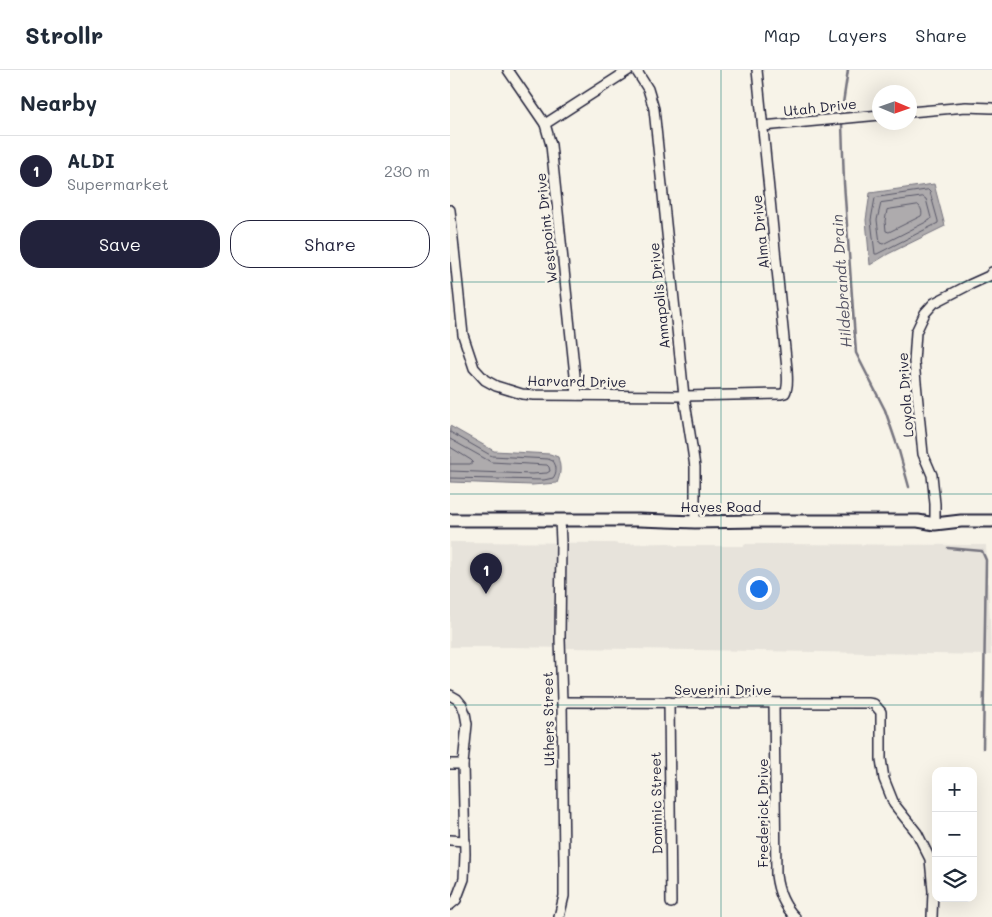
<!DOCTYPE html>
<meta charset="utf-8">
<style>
:root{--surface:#fff;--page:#f2f2f3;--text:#1f2937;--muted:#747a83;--line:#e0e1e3;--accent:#22223b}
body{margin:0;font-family:Mali,sans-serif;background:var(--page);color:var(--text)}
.controls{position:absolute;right:15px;bottom:15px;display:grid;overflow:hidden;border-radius:10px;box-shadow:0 5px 20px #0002}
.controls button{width:45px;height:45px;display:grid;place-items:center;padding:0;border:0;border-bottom:1px solid var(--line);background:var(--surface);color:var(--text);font:25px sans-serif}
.compass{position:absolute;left:422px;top:15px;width:45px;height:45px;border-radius:50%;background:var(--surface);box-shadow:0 5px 20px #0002;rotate:92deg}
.you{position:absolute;left:308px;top:518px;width:18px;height:18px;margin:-12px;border:4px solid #fff;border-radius:50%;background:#1a73e8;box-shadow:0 0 0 8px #1a73e833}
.badge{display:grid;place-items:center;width:32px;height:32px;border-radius:50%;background:var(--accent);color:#fff;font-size:16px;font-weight:700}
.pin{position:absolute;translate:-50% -41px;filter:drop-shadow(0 1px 2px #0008)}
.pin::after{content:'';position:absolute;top:26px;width:18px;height:15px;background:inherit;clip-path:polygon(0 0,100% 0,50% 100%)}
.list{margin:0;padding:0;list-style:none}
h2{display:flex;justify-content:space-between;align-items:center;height:65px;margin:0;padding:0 20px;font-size:21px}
h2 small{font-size:16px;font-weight:400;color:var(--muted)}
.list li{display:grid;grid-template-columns:32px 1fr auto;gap:15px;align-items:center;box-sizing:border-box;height:70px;padding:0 20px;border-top:1px solid var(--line)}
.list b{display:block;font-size:19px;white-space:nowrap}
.list p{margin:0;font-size:16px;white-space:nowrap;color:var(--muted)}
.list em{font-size:16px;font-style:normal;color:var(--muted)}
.actions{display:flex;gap:10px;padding:15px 20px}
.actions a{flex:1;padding:11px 0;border:1px solid var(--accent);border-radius:20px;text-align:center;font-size:18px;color:var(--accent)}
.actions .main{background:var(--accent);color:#fff}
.icon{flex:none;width:28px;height:28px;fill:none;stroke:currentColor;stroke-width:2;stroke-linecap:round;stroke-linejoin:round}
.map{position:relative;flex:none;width:542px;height:847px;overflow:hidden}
header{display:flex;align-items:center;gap:30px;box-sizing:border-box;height:70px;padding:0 25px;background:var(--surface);border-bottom:1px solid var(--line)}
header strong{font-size:24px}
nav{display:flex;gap:28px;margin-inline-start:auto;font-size:18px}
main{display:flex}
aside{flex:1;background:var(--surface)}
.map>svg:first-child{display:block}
</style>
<header>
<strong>Strollr</strong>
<nav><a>Map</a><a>Layers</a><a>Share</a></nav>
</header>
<main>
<aside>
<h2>Nearby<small></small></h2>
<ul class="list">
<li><span class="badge">1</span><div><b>ALDI</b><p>Supermarket</p></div><em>230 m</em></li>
</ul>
<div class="actions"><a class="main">Save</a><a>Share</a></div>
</aside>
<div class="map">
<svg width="542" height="847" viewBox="0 0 542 847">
<rect width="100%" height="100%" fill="#f7f3e8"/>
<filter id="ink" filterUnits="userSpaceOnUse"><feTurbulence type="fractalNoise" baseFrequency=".02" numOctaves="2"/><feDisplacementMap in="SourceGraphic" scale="10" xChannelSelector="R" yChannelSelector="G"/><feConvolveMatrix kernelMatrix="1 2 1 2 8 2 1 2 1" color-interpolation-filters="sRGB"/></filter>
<g filter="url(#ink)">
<!-- built -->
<path fill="#e7e3db" d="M0 472 164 473 169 474 220 473 226 476H293L296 474 536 475 540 551 541 585 59 577H0Z"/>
<!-- water -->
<g fill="#aeabad" stroke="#76747f">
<path d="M484 114 495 156 438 184 420 195 416 150 420 123Z"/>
<path d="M0 356 44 381 100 384 108 387C111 397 111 403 107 413L82 415 0 412Z"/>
</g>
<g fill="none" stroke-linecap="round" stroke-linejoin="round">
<!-- shore -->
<g stroke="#5a5969" stroke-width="1">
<path d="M478 120 480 122 488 151V153L427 184H425L421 150 425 128Z"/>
<path d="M473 127 476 129 481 148 480 150 433 174 430 173 427 150 431 133Z"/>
<path d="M468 135C471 137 473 143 471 146L439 162 436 161 435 151 437 140Z"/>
<path d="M0 362 42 386 98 389 103 391C107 396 107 403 103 408L94 410 0 408"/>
<path d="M0 369 41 392 97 395 99 397 100 401 97 403 82 404 0 401"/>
<path d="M0 377 21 390 23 392 20 394H0"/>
</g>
<!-- stream -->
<g stroke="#76747f" stroke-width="2.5">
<path d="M392 40 398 0"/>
<path d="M392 54 394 113 406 283 435 340 449 381 459 417"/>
<path d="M498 478 532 481 536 490 533 678"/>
</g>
<!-- minor casing -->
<g stroke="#22223b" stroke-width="12">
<g id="minor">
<path d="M58 0 95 54 101 75 127 325"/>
<path d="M186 0 198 19 204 39 234 326 241 370 245 397V452"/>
<path d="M460 42 516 37 542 38"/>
<path d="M95 54 179 0"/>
<path d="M313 56 430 45"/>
<path d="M0 140 13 265 24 298 35 310 46 316 72 324 84 325 234 326 331 324 335 323C339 316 337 307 337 299L307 0"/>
<path d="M485 454V434L482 405 473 384 464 292 466 262 475 243 484 233 519 215 539 206 542 202"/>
<path d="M0 625 7 629 12 635 15 643 17 654 13 694 15 784 14 809 6 830 0 835"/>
<path d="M112 632 418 633 424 634 431 642V689L434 709 444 734 467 763 480 789 483 821 482 847"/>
<path d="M219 632 221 833"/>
<path d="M324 633 326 805C328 821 333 835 345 847"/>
<path d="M0 694H13"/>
<path d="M0 770 15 771"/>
<path d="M109 847 114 826V792L112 632 110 569 111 472 110 450"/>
</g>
</g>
<!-- tertiary casing -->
<g stroke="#22223b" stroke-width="15">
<path id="tertiary" d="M0 450H189L245 452 310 451H468L485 454 511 451H542"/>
</g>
<!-- minor -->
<use href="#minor" stroke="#f7f3e8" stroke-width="9"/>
<!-- tertiary -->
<use href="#tertiary" stroke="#f7f3e8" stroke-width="11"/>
</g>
</g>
<!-- grid -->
<path fill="none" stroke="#0f766e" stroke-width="1" stroke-opacity="0.55" d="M271 0V847M0 212H542M0 424H542M0 635H542"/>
<g text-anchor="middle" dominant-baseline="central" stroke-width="5" stroke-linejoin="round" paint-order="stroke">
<!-- street labels -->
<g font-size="14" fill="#22223b" stroke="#f7f3e8">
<text transform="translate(370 37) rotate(-6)">Utah Drive</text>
<text transform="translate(96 158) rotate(-96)">Westpoint Drive</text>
<text transform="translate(310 162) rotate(-96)">Alma Drive</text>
<text transform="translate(209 226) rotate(-96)">Annapolis Drive</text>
<text transform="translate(127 311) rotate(1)">Harvard Drive</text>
<text transform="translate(455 325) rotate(-94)">Loyola Drive</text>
<text x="271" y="436">Hayes Road</text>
<text x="273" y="619">Severini Drive</text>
<text transform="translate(98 649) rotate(-91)">Uthers Street</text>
<text transform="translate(206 733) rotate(-91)">Dominic Street</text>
<text transform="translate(312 743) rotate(-90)">Frederick Drive</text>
</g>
<!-- water labels -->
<g font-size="15" font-style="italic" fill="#535263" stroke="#f7f3e8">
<text transform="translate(391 211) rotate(-94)">Hildebrandt Drain</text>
</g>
</g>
</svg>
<div class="controls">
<button>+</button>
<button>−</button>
<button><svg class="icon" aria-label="layers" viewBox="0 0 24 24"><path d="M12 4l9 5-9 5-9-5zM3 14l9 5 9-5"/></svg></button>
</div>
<svg class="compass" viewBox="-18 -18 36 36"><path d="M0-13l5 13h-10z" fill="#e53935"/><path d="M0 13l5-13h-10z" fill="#747a83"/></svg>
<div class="you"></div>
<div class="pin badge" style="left:36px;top:524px">1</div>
</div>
</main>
